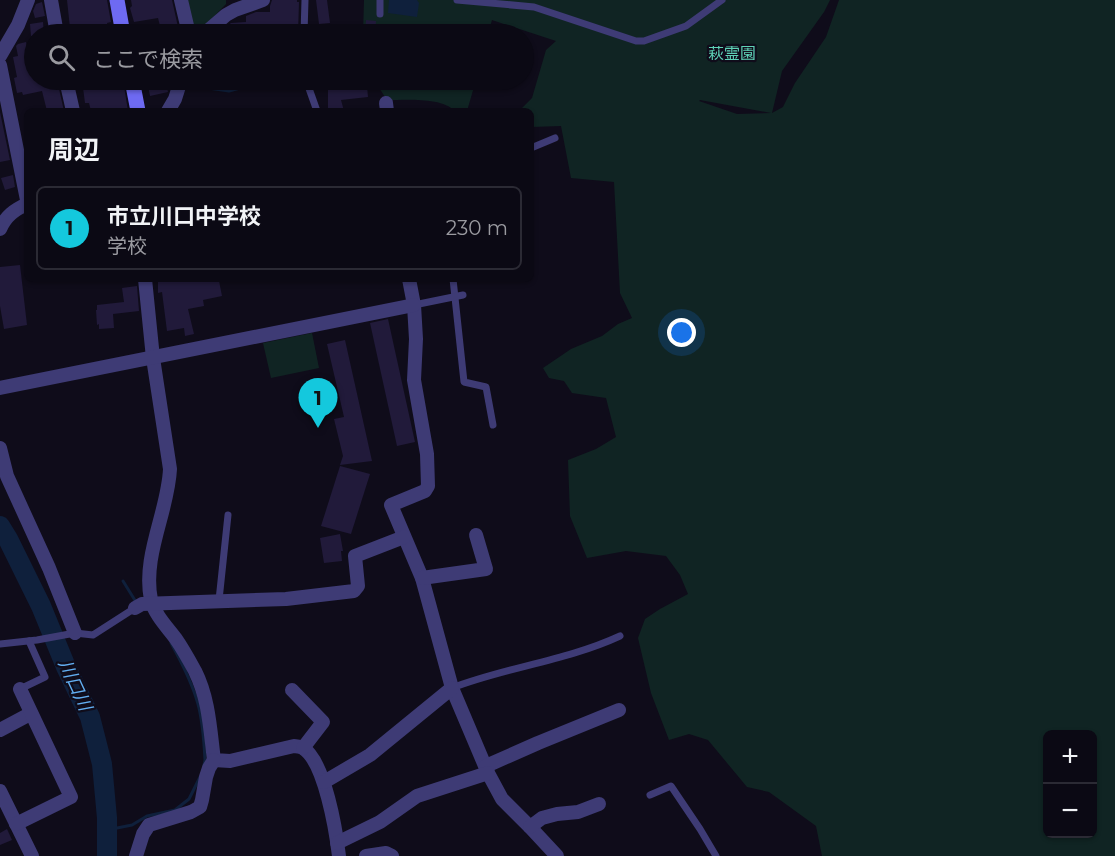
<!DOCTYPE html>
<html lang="ja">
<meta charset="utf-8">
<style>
:root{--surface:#0b0914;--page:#191722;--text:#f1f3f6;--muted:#9a9aa0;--line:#2b2a34;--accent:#14c8dd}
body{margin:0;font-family:Montserrat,"Noto Sans JP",sans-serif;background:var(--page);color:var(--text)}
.controls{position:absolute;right:18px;bottom:18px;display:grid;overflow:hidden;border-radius:9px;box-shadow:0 2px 4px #0004}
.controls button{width:54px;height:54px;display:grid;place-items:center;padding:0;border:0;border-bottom:2px solid var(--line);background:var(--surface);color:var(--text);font:30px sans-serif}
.you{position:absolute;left:682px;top:333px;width:21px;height:21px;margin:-15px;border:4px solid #fff;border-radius:50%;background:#1a73e8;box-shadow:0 0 0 9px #1a73e833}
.badge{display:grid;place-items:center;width:39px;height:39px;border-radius:50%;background:var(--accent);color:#111;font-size:20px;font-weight:700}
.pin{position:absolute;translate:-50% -50px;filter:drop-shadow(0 2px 3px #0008)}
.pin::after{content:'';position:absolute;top:32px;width:21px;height:18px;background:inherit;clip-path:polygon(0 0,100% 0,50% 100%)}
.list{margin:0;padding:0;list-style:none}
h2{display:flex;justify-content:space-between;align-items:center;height:78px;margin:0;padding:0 24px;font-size:26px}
h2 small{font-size:20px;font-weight:400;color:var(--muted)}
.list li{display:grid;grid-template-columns:39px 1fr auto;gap:18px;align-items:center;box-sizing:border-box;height:84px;margin:0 12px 12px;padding:0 12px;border:2px solid var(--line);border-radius:9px}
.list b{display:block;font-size:22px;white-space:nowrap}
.list p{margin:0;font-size:20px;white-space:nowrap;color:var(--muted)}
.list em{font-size:20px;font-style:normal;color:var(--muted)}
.icon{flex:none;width:33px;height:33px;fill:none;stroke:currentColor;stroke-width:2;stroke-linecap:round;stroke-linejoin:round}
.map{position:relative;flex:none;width:1115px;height:856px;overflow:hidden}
.search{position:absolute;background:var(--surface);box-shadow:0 2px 4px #0004;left:24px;top:24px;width:510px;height:66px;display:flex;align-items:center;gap:15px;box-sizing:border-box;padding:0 21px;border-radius:33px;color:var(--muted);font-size:22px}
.panel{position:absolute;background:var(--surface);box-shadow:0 2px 4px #0004;left:24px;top:108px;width:510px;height:174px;border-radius:9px}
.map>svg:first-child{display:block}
</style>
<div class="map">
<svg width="1115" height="856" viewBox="0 0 1115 856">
<rect width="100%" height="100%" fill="#0f0c1a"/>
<!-- green -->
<g fill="#102423" fill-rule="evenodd">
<path d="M181 0H226V4L197 34H189Z"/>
<path d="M364 0H830L824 12 782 71 772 113 783 107 795 83 826 37 839 0H1115V856H822L816 826 769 792 747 787 708 740 689 734 669 740 651 693 638 638 645 619 660 609 688 594 680 575 666 556 626 551 587 558 570 516 568 460 596 449 616 437 606 398 572 393 564 381 549 378 543 368 571 349 602 336 618 324 632 318 620 293 614 182 571 178 561 126 531 127V111H519L532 98 546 50 556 41 492 20 488 34H363ZM699 101 700 100 771 113 737 114ZM1048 734H1092V834H1048Z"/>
<path d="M374 80H476L467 111H455C441 97 407 100 387 100Z"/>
<path d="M312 333 319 368 271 378 263 343Z"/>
</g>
<!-- water -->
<path fill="#0f203c" d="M389 0H417L419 3 417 17 388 13Z"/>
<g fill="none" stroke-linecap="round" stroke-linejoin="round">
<!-- stream -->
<g stroke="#0f203c" stroke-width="3">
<path d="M287 80 303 81"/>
<path d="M312 84 340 83"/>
<path d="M187 85 229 91 269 80"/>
<path d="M123 581 136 602"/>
<path d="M171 643C182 663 192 682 198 704 203 722 204 742 205 760L204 765"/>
<path d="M107 830 132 825 147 816 175 810 189 799 200 777"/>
</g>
<!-- river -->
<path stroke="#0f203c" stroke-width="20" d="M0 526 8 539 41 606 66 667 90 717 102 764 107 818V856"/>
</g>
<!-- building -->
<g fill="#211a3a">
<path d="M67 0H107L111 22 107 23 109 34H91L89 25 70 28Z"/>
<path d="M131 0H172L178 27 175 28 177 34H162L158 18 134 22 130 8 132 6Z"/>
<path d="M272 0H297V2H299L298 34H227L226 27 231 23 246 22V16L256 12H270V6Z"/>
<path d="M316 0H327L330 23 319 24Z"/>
<path d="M42 2 45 16 35 18 33 11 36 4Z"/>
<path d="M366 20 376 21 375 34H365Z"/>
<path d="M43 22 44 34 31 36 30 24Z"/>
<path d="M26 42 34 80H57L64 111H47L42 91 23 95 22 92 17 93 14 78 17 77 13 57 18 56 16 46 18 44Z"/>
<path d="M82 80H123L128 111H91L89 103H85Z"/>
<path d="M154 80H165L168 92 150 96 147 81Z"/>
<path d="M367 86 368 97 341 100 344 111H328V87L343 88V89Z"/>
<path d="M0 112 10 160 0 162Z"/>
<path d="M13 175 15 187 5 190 1 178Z"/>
<path d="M20 265 27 325 4 329 0 306V267Z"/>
<path d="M158 279H212L213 282 219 281 222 296 203 300 204 306 188 309 194 334 185 336 184 328 167 331 162 292 158 293Z"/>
<path d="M137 286 139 311 113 314 114 328 99 329V324L97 325 96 310H97V305L124 302 122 288Z"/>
<path d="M388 319 415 442 397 446 370 323Z"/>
<path d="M345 340 372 461 340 465 343 456 334 419 344 417 327 344Z"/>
<path d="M340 466 370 474 351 534 321 526Z"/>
<path d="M340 534 343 551H341L342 561 324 563 320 538Z"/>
<path d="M7 829 12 840 0 845V833Z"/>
</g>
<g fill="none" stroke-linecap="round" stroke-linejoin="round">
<!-- lane -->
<g stroke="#3e3b75" stroke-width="7">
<path d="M380 0V14"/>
<path d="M457 0 534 7 636 41H644L686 26 722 0"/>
<path d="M304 34 305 0"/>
<path d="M306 80 317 111"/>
<path d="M531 148 555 138"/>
<path d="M453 279 464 382 486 387 493 425"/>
<path d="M414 305 463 295"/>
<path d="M219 600 228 515"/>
<path d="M0 644 37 640 75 633 93 635 135 608"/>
<path d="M452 688C506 667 566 661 620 636"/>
<path d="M20 689 45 677 29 641"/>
<path d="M650 795 671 786 700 829 716 856"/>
</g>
<!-- street -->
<g stroke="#3e3b75" stroke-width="14">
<path d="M51 0 57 34"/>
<path d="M181 0 189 34"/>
<path d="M204 34 226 15 235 10 263 0"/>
<path d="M0 56 18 25 28 0"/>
<path d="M0 65 27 200"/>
<path d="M66 80 73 111"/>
<path d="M386 103 387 111"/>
<path d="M168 111 175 99 181 80"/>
<path d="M0 229C6 216 14 210 27 204"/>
<path d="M145 279 153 358 170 469C168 512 142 556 151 600 155 615 167 627 176 639 183 649 189 660 195 671 209 699 210 729 214 760L230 761 294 746C295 746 302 747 303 748 325 762 336 831 339 856"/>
<path d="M409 279 414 305 416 339 414 380 427 454 428 486 425 491 391 505 422 578 452 688 488 773 502 799 530 827 557 856"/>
<path d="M0 388 414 305"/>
<path d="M0 448 7 476 49 568 75 633"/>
<path d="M422 578 486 569 476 535"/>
<path d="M135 608 142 604 286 599 354 591 358 586 355 556 404 537"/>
<path d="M292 690 323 722 303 748"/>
<path d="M0 730 30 714"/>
<path d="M486 766 538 743 619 710"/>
<path d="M324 782 370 755 452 688"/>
<path d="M0 791 32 856"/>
<path d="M16 824 71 797 20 689"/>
<path d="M530 827 542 818 557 814 578 812 599 804"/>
<path d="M337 843 380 822 417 796 488 773"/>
<path d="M136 856 143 834 149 825 191 812 200 807 202 800 206 777 209 768 214 760"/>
<path d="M366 856 386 853 392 856"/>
</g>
<!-- secondary -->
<g stroke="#6e6af2" stroke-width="15">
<path d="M117 0 123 34"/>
<path d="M132 80 138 111"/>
</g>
</g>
<g text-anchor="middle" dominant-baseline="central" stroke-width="4.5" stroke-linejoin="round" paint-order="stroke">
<!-- park labels -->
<g font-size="16" fill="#5ed2b6" stroke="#0f0c1a">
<text x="732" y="53">萩霊園</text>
</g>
<!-- water labels -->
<g font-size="18" font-style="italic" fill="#62aef1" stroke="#0f0c1a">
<text transform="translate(75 685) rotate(65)">川口川</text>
</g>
</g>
</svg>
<div class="controls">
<button>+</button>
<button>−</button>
</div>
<div class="you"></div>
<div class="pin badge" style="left:318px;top:428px">1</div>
<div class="search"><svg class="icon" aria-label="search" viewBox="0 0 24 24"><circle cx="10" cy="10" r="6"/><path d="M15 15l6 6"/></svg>ここで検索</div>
<section class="panel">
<h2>周辺<small></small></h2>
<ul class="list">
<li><span class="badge">1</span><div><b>市立川口中学校</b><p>学校</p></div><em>230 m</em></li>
</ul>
</section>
</div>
